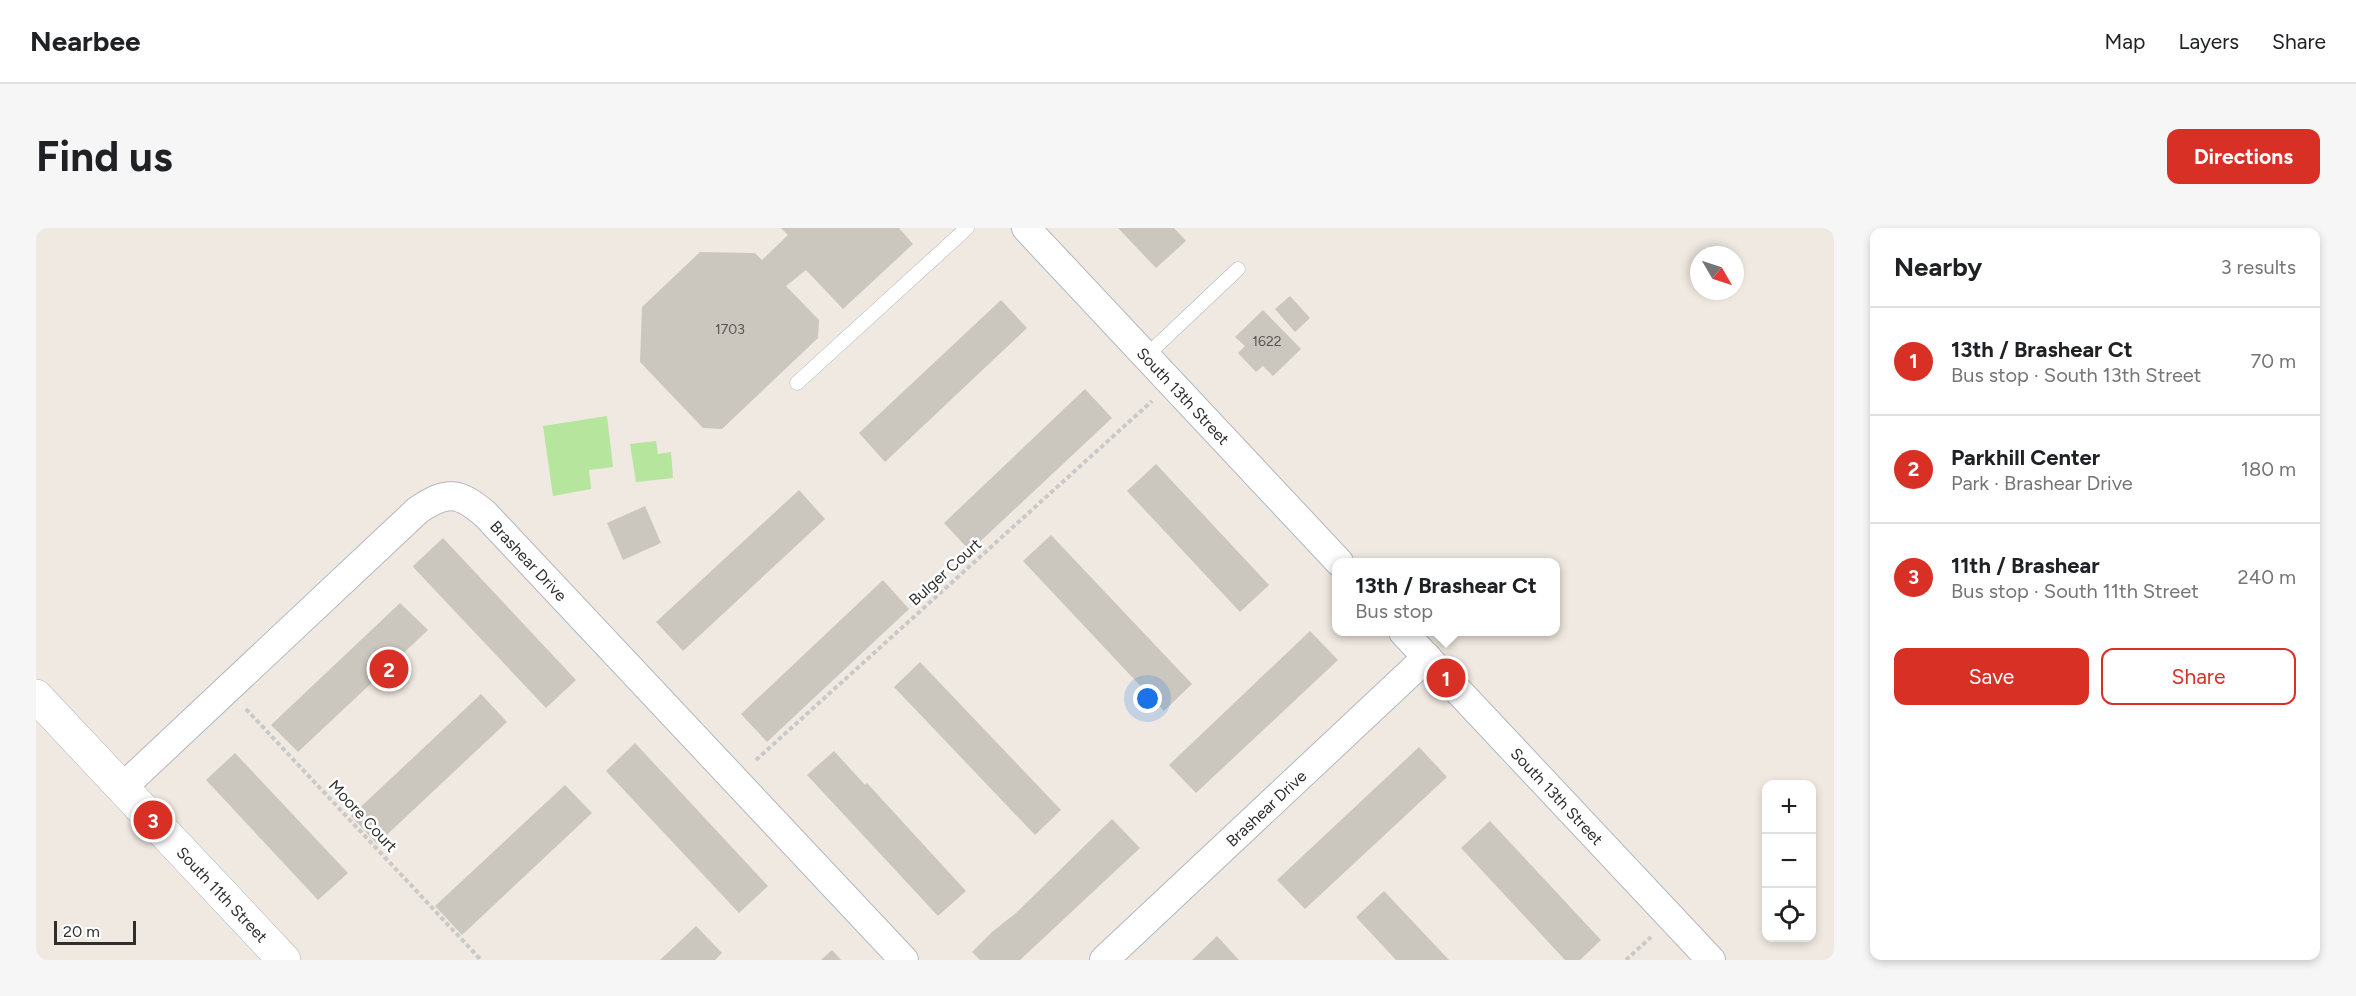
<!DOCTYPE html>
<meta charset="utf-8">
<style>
:root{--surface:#fff;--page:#f6f6f6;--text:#202124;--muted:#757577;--line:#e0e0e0;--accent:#d93025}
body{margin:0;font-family:Figtree,sans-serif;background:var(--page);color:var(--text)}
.controls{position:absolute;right:18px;bottom:18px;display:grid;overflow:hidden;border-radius:12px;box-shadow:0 3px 9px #0003}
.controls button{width:54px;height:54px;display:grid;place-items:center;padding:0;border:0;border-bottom:2px solid var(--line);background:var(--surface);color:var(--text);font:30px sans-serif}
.compass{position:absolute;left:1654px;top:18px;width:54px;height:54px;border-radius:50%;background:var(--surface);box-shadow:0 3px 9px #0003;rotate:129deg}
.scale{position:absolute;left:18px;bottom:15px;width:82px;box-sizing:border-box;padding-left:6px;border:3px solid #2e2e2e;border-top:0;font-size:16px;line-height:21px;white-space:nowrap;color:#2e2e2e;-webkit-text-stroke:4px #fff;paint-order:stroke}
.you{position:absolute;left:1112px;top:471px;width:21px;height:21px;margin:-15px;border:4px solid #fff;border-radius:50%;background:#1a73e8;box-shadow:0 0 0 9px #1a73e833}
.badge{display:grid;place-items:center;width:39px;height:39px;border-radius:50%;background:var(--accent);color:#fff;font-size:20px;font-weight:700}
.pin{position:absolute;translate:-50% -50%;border:3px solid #fff;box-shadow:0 2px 6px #0006}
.popup{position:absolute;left:1296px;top:330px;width:228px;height:78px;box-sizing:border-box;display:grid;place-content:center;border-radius:12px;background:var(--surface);filter:drop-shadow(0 2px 4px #0005);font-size:20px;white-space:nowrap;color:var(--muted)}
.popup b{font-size:22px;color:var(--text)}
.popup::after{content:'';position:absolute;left:50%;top:100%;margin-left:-12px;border:12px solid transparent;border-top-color:var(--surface)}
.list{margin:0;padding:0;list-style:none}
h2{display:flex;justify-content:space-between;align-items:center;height:78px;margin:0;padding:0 24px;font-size:26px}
h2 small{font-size:20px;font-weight:400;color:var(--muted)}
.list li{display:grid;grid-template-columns:39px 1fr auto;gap:18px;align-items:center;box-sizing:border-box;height:108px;padding:0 24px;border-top:2px solid var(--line)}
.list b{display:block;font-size:22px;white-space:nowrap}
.list p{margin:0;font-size:20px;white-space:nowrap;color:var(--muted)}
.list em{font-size:20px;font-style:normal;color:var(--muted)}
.actions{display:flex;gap:12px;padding:18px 24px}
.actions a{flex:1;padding:14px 0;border:2px solid var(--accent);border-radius:12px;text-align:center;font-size:21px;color:var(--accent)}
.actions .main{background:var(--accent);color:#fff}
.icon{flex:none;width:33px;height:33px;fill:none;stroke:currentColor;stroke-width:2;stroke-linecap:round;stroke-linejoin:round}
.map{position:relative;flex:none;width:1798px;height:732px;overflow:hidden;border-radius:12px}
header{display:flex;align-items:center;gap:36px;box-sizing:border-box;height:84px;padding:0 30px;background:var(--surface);border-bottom:2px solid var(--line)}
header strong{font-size:28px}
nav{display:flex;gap:33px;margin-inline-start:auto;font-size:21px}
.intro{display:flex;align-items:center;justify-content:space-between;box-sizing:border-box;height:144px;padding:0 36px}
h1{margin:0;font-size:42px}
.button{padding:15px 27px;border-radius:12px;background:var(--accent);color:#fff;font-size:21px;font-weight:700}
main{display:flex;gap:36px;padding:0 36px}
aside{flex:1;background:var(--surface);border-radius:12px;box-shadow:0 3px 9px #0003}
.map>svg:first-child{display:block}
</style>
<header>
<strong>Nearbee</strong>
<nav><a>Map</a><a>Layers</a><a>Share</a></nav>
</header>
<div class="intro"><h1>Find us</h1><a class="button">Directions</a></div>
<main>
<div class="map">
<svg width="1798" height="732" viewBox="0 0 1798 732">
<rect width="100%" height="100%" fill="#efe9e1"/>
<!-- green -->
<g fill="#b6e59e">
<path d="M571 188 577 239 553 242 555 261 517 268 507 198Z"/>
<path d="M620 213 622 226 635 224 637 250 600 254 594 216Z"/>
</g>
<!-- building -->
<g fill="#cbc7bf">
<path d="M745 0H863L877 16 807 81 770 42 750 58 783 92 782 110 686 201 667 200 604 134 606 79 664 24 719 25 726 32 752 7Z"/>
<path d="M1082 0H1138L1150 13 1120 40Z"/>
<path d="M1254 68 1274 90 1259 104 1239 81Z"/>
<path d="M965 72 991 100 849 234 823 205Z"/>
<path d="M1227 82 1265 121 1237 148 1227 138 1220 144 1202 125 1209 118 1199 109Z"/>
<path d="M1049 161 1076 190 934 323 908 295Z"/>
<path d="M1120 236 1233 357 1204 384 1091 263Z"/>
<path d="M763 262 789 291 647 423 620 394Z"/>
<path d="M609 278 625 315 587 332 571 295Z"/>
<path d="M1015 307 1156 456 1128 483 987 333Z"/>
<path d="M407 310 540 452 510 480 378 340 377 338Z"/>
<path d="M847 352 873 381 731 514 705 486Z"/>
<path d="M364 375 392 402 262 524 235 497Z"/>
<path d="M1274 403 1302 432 1160 565 1133 537Z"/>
<path d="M884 434 1025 582 999 607 858 459Z"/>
<path d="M445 466 471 494 341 616 315 588Z"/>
<path d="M599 515 732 658 703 685 570 543Z"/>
<path d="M1383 519 1411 549 1269 681 1241 652Z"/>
<path d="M798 523 829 557 831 555 930 663 902 688 771 547Z"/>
<path d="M199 525 312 645 282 672 170 552Z"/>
<path d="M529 557 556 585 426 707 399 678Z"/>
<path d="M1076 591 1104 620 984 732H944L936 724 956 704 980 685Z"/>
<path d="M1454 593 1565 712 1544 732H1529L1425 620Z"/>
<path d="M1348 663 1413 732H1360L1320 689Z"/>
<path d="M660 698 686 725 679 732H624Z"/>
<path d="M1181 708 1203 732H1156Z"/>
<path d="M796 722 805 732H785Z"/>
</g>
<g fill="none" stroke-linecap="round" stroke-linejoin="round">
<!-- service casing -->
<g stroke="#b4b7c1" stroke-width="15">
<g id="service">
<path d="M1110 128 1202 41"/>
<path d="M761 155 931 0"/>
</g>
</g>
<!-- minor casing -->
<g stroke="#b4b7c1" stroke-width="30">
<g id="minor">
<path id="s1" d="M990 0 1303 334"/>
<path id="s2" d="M1367 404 1675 732"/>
<path id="s3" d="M87 559 382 282C411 262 423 264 449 286L868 732"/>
<path id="s4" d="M1068 732 1391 429"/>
</g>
</g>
<!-- tertiary casing -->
<g stroke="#b4b7c1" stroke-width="34">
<g id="tertiary">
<path id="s5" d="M0 468 248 732"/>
</g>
</g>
<!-- path -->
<g stroke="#c9c9c9" stroke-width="4" stroke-dasharray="4.5 3" stroke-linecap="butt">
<path d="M210 481 445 732"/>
<path d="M720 532 1116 173"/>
<path d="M1590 732 1615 709"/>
</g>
<!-- service -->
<use href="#service" stroke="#fff" stroke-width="14"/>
<!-- minor -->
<use href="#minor" stroke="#fff" stroke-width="28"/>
<!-- tertiary -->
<use href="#tertiary" stroke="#fff" stroke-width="33"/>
</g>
<g text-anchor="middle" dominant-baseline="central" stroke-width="5" stroke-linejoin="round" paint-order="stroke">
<!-- number labels -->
<g font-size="14" fill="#555452">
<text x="694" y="101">1703</text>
<text x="1231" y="113">1622</text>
</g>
<!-- street labels -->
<g font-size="16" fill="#2e2e2e" stroke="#fff">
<text stroke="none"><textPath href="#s1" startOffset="230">South 13th Street</textPath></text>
<text stroke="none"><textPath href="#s3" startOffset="544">Brashear Drive</textPath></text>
<text transform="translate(909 344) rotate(-42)">Bulger Court</text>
<text stroke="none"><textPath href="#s2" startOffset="225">South 13th Street</textPath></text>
<text stroke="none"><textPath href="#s4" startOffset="222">Brashear Drive</textPath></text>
<text transform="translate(327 588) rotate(47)">Moore Court</text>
<text stroke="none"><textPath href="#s5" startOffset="272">South 11th Street</textPath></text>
</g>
</g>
</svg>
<div class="controls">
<button>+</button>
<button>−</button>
<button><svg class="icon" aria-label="locate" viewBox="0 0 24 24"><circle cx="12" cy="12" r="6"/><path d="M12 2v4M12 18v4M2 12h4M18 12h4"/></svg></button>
</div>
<svg class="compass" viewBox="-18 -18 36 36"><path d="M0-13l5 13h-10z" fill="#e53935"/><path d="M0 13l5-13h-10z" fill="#757577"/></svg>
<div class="scale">20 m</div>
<div class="you"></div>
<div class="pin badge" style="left:1410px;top:450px">1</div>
<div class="popup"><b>13th / Brashear Ct</b>Bus stop</div>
<div class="pin badge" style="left:353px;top:441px">2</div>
<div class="pin badge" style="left:117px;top:592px">3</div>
</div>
<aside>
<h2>Nearby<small>3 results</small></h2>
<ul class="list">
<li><span class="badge">1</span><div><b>13th / Brashear Ct</b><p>Bus stop · South 13th Street</p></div><em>70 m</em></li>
<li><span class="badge">2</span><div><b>Parkhill Center</b><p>Park · Brashear Drive</p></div><em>180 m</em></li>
<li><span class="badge">3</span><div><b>11th / Brashear</b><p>Bus stop · South 11th Street</p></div><em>240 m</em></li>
</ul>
<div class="actions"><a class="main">Save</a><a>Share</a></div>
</aside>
</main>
